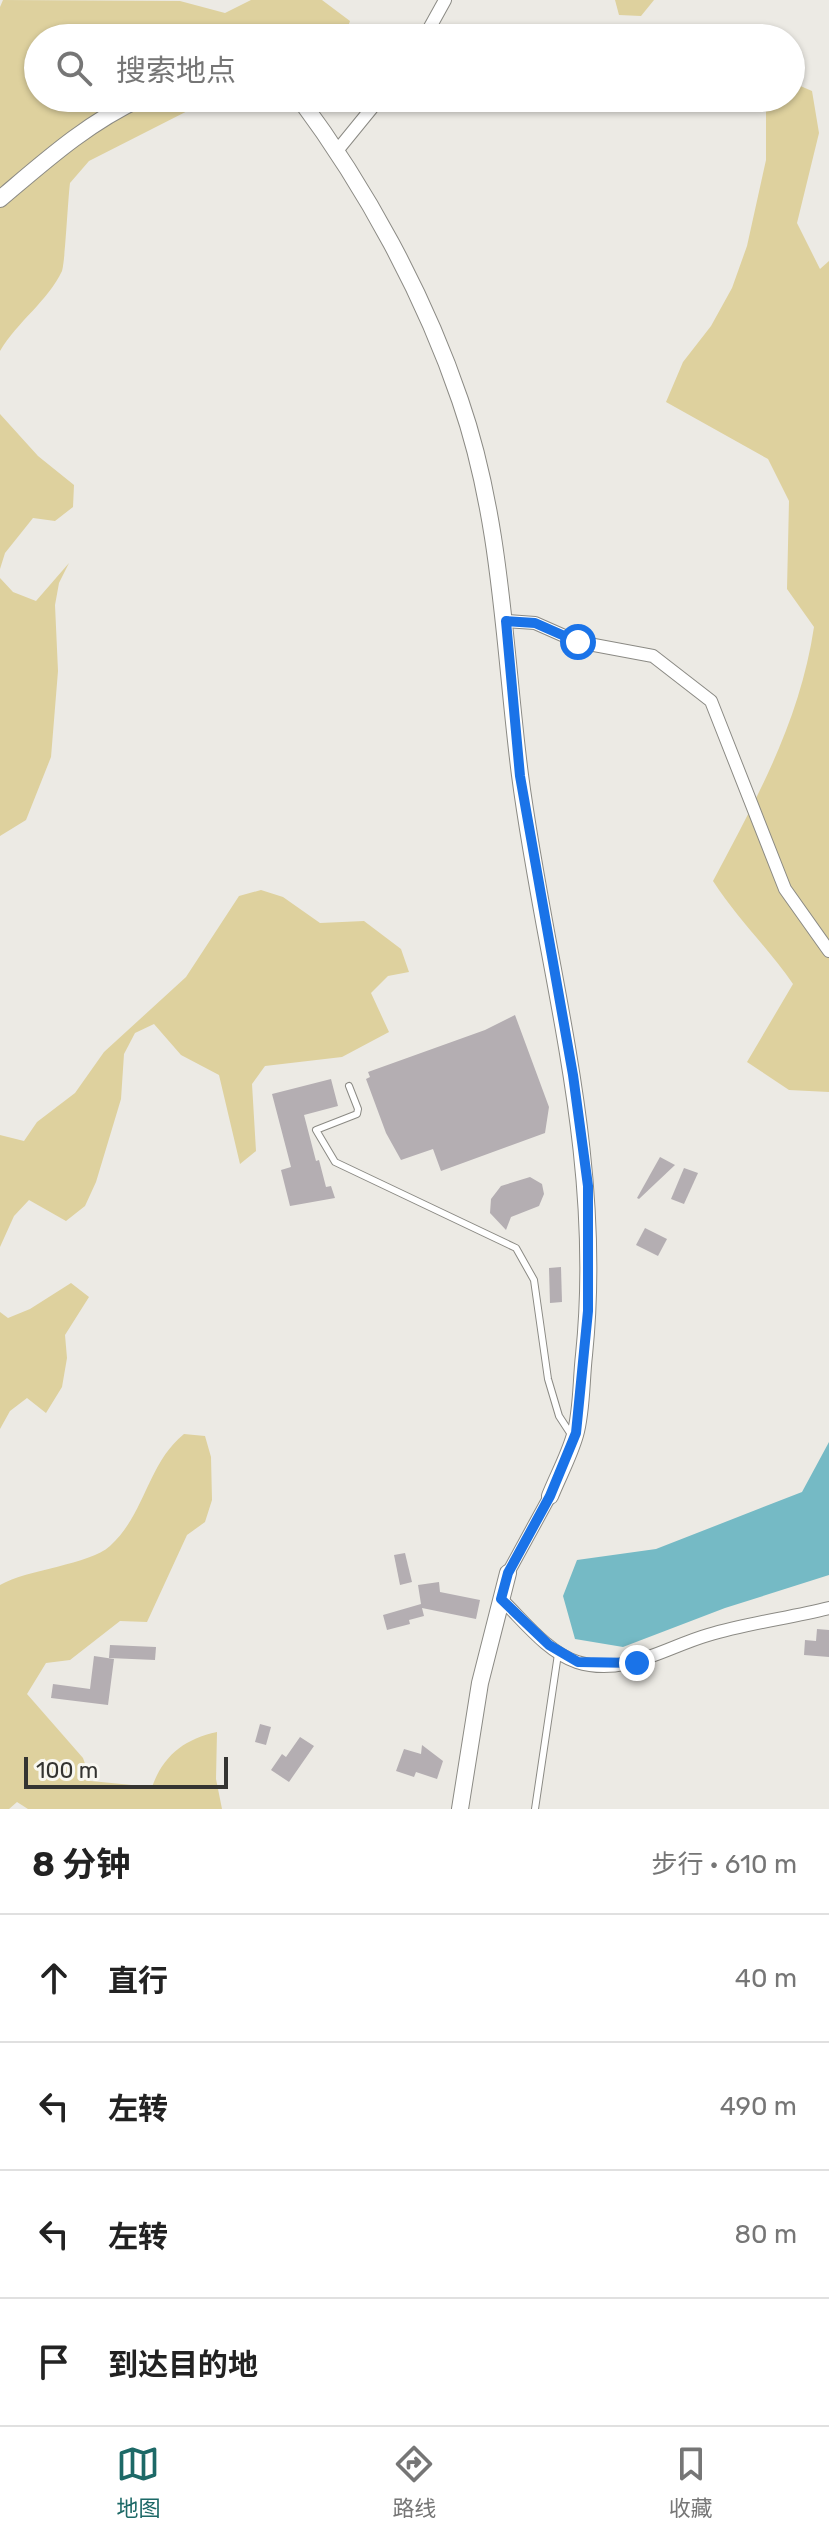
<!DOCTYPE html>
<html lang="zh">
<meta charset="utf-8">
<style>
:root{--surface:#fff;--page:#f6f6f6;--text:#222;--muted:#767676;--line:#e0e0e0;--accent:#1d6967}
body{margin:0;font-family:Rubik,"Noto Sans SC",sans-serif;background:var(--page);color:var(--text)}
.scale{position:absolute;left:24px;bottom:20px;width:204px;box-sizing:border-box;padding-left:8px;border:4px solid #343431;border-top:0;font-size:22px;line-height:28px;white-space:nowrap;color:#343431;-webkit-text-stroke:6px #f9f8f1;paint-order:stroke}
.stop{position:absolute;width:24px;height:24px;margin:-18px;border:6px solid #1a73e8;border-radius:50%;background:#fff}
.stop.end{background:#1a73e8;border-color:#fff;box-shadow:0 2px 8px #0008}
.list{margin:0;padding:0;list-style:none}
h2{display:flex;justify-content:space-between;align-items:center;height:104px;margin:0;padding:0 32px;font-size:34px}
h2 small{font-size:26px;font-weight:400;color:var(--muted)}
.list li{display:grid;grid-template-columns:52px 1fr auto;gap:24px;align-items:center;box-sizing:border-box;height:128px;padding:0 32px;border-top:2px solid var(--line)}
.list b{display:block;font-size:30px;white-space:nowrap}
.list em{font-size:26px;font-style:normal;color:var(--muted)}
.icon{flex:none;width:44px;height:44px;fill:none;stroke:currentColor;stroke-width:2;stroke-linecap:round;stroke-linejoin:round}
.map{position:relative;flex:none;width:829px;height:1809px;overflow:hidden}
.search{position:absolute;background:var(--surface);box-shadow:0 2px 6px #0004;left:24px;right:24px;top:24px;height:88px;display:flex;align-items:center;gap:20px;box-sizing:border-box;padding:0 28px;border-radius:44px;color:var(--muted);font-size:30px}
.sheet{height:616px;background:var(--surface)}
nav{display:flex;justify-content:space-around;align-items:center;box-sizing:border-box;height:112px;border-top:2px solid var(--line);background:var(--surface);font-size:22px;color:var(--muted)}
nav a{display:grid;justify-items:center;gap:4px}
nav .on{color:var(--accent)}
.map>svg:first-child{display:block}
</style>
<div class="map">
<svg width="829" height="1809" viewBox="0 0 829 1809">
<rect width="100%" height="100%" fill="#eceae4"/>
<!-- green -->
<g fill="#ded19e">
<path d="M3 0 180 1 225 13 251 0H322L350 21 344 38H38V98H213L89 161 70 183C68 198 65 263 62 271 48 301 17 322 0 351V7Z"/>
<path d="M615 0H654L641 16 619 15Z"/>
<path d="M791 82 812 91 819 133 797 223 820 269 829 261V1092L789 1090 747 1062 793 984C768 948 737 918 713 881 757 798 800 721 814 627L787 589 789 501 768 459 666 402 683 362 711 326 732 288 747 246 766 160V98H791Z"/>
<path d="M0 414 38 456 74 485 73 507 55 521 33 518 5 553 0 569Z"/>
<path d="M69 563 59 583 55 605 58 671 51 757 26 820 0 836V578L13 592 36 601Z"/>
<path d="M261 890 283 897 320 923 364 921 401 949 409 972 388 976 371 993 389 1032 342 1057 265 1066 252 1084 256 1151 240 1164 219 1075 181 1055 154 1024 135 1033 124 1054 121 1099 96 1182 85 1206 66 1221 29 1200 14 1216 0 1247V1135L24 1141 37 1122 75 1093 104 1052 186 977 239 896Z"/>
<path d="M71 1283 89 1297 65 1335 67 1358 62 1387 46 1413 27 1398 10 1411 0 1429V1312L8 1318 30 1309Z"/>
<path d="M184 1434 205 1436 211 1457 212 1500 205 1522 187 1535 147 1622 120 1621 70 1660 46 1663 27 1694 83 1758 91 1781 152 1787C163 1756 184 1739 217 1732L216 1779 222 1809H28L17 1802 9 1809H0V1585C28 1569 89 1565 110 1546 146 1513 147 1464 184 1434Z"/>
</g>
<!-- water -->
<path fill="#75bac5" d="M829 1442V1575L725 1608 623 1647 575 1639 563 1596 577 1560 656 1549 802 1492Z"/>
<!-- building -->
<g fill="#b4aeb2">
<path d="M515 1015 549 1107 545 1133 441 1171 433 1149 401 1160 386 1133 366 1079 370 1077 368 1072 485 1030Z"/>
<path d="M331 1079 338 1106 304 1115 316 1161 319 1160 326 1187 331 1186 335 1198 290 1206 281 1170 291 1167 272 1094Z"/>
<path d="M660 1157 675 1165 639 1199 637 1198Z"/>
<path d="M684 1168 698 1173 684 1204 671 1199Z"/>
<path d="M530 1177 542 1184 544 1194 539 1206 511 1217 506 1230 490 1213 491 1199 501 1186Z"/>
<path d="M645 1228 667 1239 658 1256 636 1245Z"/>
<path d="M561 1267 562 1302 550 1303 549 1268Z"/>
<path d="M405 1553 412 1582 400 1585 394 1555Z"/>
<path d="M439 1582 440 1592 480 1600 476 1619 422 1608 424 1616 409 1620 410 1624 387 1630 383 1615 421 1604 418 1585Z"/>
<path d="M817 1629 829 1630V1657L804 1655 805 1640 816 1641Z"/>
<path d="M110 1645 156 1647 155 1660 109 1658Z"/>
<path d="M94 1656 114 1659 108 1705 51 1698 53 1684 90 1689Z"/>
<path d="M260 1724 271 1727 266 1745 255 1742Z"/>
<path d="M300 1737 314 1746 289 1782 271 1770 282 1754 286 1757Z"/>
<path d="M422 1745 443 1761 437 1779 416 1772 414 1777 396 1771 404 1749 421 1754Z"/>
</g>
<g fill="none" stroke-linecap="round" stroke-linejoin="round">
<!-- service casing -->
<g stroke="#8b8a84" stroke-width="8">
<g id="service">
<path d="M349 1086 358 1109 357 1114 316 1130 335 1162 516 1248 534 1280 548 1379 559 1416 572 1436"/>
<path d="M535 1809 558 1654"/>
</g>
</g>
<!-- minor casing -->
<g stroke="#8b8a84" stroke-width="14">
<g id="minor">
<path d="M424 38 445 0"/>
<path d="M336 152 380 98"/>
<path d="M506 621 535 623 578 642 653 656 711 701 785 889 829 951"/>
<path d="M508 1573 550 1496"/>
<path d="M501 1599C523 1620 547 1652 577 1662 624 1677 666 1647 708 1635 748 1623 789 1618 829 1608"/>
</g>
</g>
<!-- tertiary casing -->
<g stroke="#8b8a84" stroke-width="18">
<g id="tertiary">
<path d="M299 98C366 188 424 294 460 400 502 521 504 650 520 775 546 973 605 1152 584 1355 581 1381 582 1411 575 1435 569 1456 558 1476 550 1496"/>
<path d="M0 199C45 161 87 123 141 98"/>
<path d="M460 1809 480 1683 508 1573"/>
</g>
</g>
<!-- service -->
<use href="#service" stroke="#fff" stroke-width="6"/>
<!-- minor -->
<use href="#minor" stroke="#fff" stroke-width="12"/>
<!-- tertiary -->
<use href="#tertiary" stroke="#fff" stroke-width="16"/>
</g>
<g fill="none" stroke-linecap="round" stroke-linejoin="round">
<!-- route -->
<path stroke="#1a73e8" stroke-width="10" d="M578 642 535 623 506 621 520 776 573 1075 588 1186V1311L576 1433 550 1496 508 1573 501 1599 549 1645 578 1662 637 1663"/>
</g>
</svg>
<div class="scale">100 m</div>
<div class="stop" style="left:578px;top:642px"></div>
<div class="stop end" style="left:637px;top:1663px"></div>
<div class="search"><svg class="icon" aria-label="search" viewBox="0 0 24 24"><circle cx="10" cy="10" r="6"/><path d="M15 15l6 6"/></svg>搜索地点</div>
</div>
<section class="sheet">
<h2>8 分钟<small>步行 · 610 m</small></h2>
<ul class="list">
<li><svg class="icon" aria-label="ahead" viewBox="0 0 24 24"><path d="M12 20V5M6 11l6-6 6 6"/></svg><div><b>直行</b></div><em>40 m</em></li>
<li><svg class="icon" aria-label="left" viewBox="0 0 24 24"><path d="M17 20v-9H6M10 6l-5 5 5 5"/></svg><div><b>左转</b></div><em>490 m</em></li>
<li><svg class="icon" aria-label="left" viewBox="0 0 24 24"><path d="M17 20v-9H6M10 6l-5 5 5 5"/></svg><div><b>左转</b></div><em>80 m</em></li>
<li><svg class="icon" aria-label="arrive" viewBox="0 0 24 24"><path d="M6 21V4h12l-3 4 3 4H6"/></svg><div><b>到达目的地</b></div></li>
</ul>
</section>
<nav>
<a class="on"><svg class="icon" aria-label="map" viewBox="0 0 24 24"><path d="M3 6l6-2 6 2 6-2v14l-6 2-6-2-6 2zM9 4v14M15 6v14"/></svg>地图</a>
<a><svg class="icon" aria-label="directions" viewBox="0 0 24 24"><path d="M12 3l9 9-9 9-9-9zM9 14v-3h6M13 9l2 2-2 2"/></svg>路线</a>
<a><svg class="icon" aria-label="saved" viewBox="0 0 24 24"><path d="M7 4h10v16l-5-4-5 4z"/></svg>收藏</a>
</nav>
